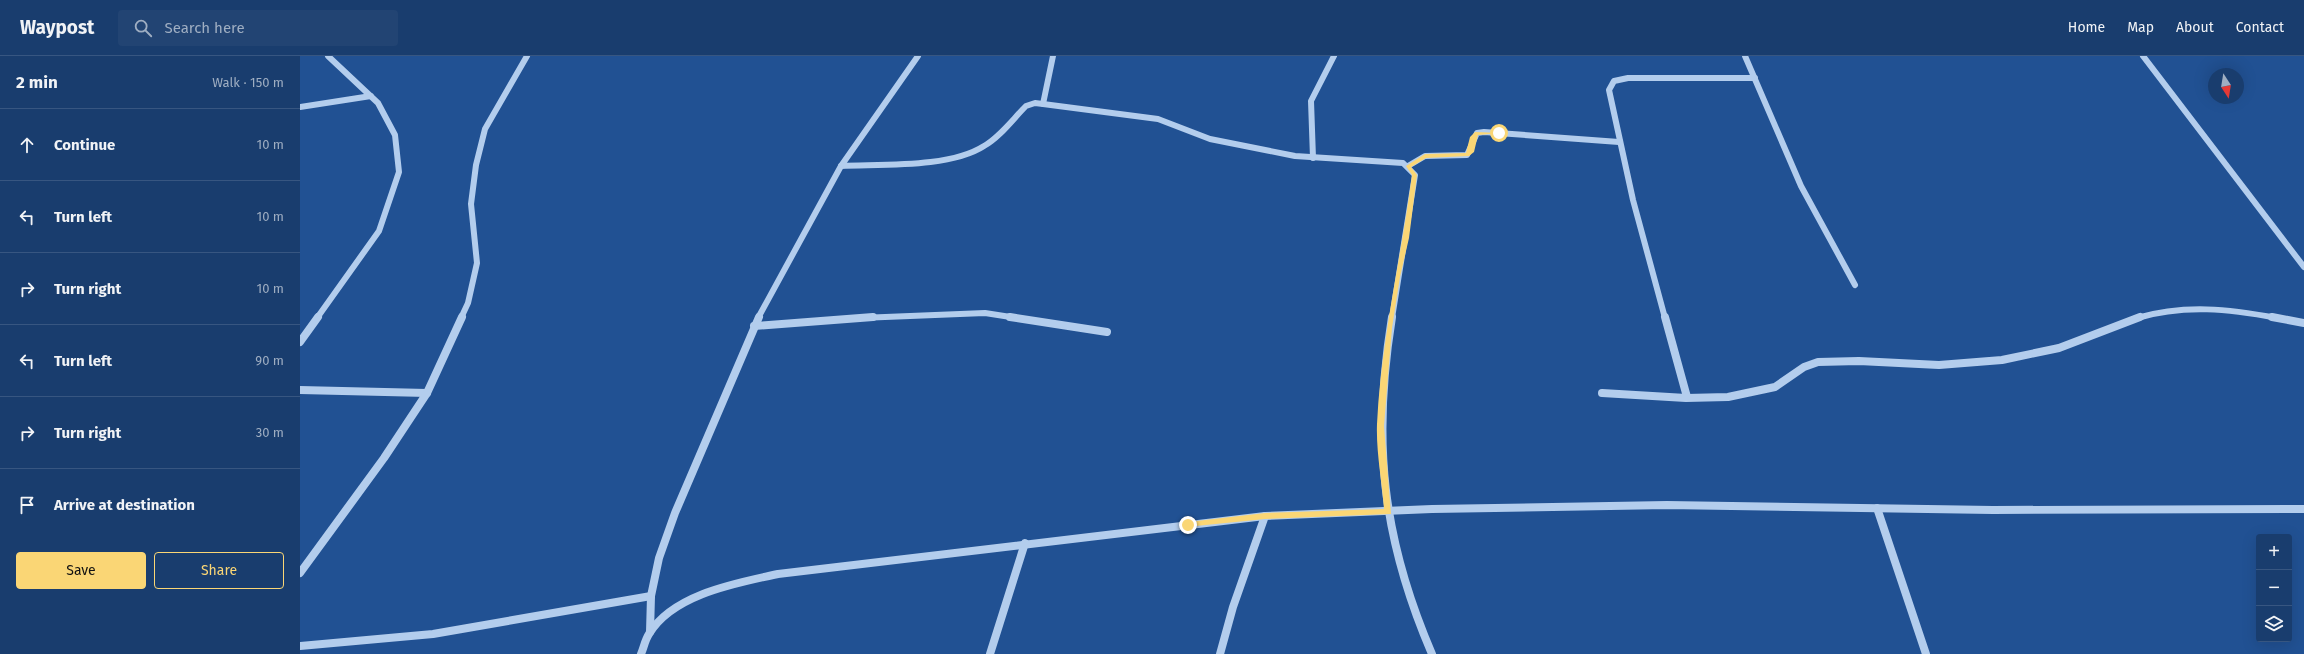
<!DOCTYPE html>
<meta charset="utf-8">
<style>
:root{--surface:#193d6e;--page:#224473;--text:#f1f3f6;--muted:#9faec2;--line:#375681;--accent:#fad675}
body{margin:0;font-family:"Fira Sans",sans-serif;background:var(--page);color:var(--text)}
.controls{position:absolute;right:12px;bottom:12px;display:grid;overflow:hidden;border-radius:4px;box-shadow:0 4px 16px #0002}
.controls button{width:36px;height:36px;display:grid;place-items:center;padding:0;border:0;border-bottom:1px solid var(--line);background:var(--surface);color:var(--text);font:20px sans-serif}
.compass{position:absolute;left:1908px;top:12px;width:36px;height:36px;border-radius:50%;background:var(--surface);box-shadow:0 4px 16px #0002;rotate:168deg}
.stop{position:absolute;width:12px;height:12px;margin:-9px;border:3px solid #fad675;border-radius:50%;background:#fff}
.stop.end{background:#fad675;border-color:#fff;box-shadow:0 1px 4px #0008}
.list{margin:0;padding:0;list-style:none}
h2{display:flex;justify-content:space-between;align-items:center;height:52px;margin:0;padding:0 16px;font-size:17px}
h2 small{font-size:13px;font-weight:400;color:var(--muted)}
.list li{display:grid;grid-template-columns:26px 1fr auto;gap:12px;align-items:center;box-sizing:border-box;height:72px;padding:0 16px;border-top:1px solid var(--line)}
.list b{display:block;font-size:15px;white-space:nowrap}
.list em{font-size:13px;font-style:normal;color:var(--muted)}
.actions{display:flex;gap:8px;padding:12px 16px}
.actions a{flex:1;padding:9px 0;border:1px solid var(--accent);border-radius:4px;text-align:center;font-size:14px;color:var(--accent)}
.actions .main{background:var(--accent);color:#111}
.icon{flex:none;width:22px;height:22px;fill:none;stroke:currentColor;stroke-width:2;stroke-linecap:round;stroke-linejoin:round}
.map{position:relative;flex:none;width:2004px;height:598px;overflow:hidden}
header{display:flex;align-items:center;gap:24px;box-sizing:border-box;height:56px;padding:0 20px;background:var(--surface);border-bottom:1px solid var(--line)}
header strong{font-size:19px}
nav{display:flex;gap:22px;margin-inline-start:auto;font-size:14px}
.search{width:280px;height:36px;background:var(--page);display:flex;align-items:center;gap:10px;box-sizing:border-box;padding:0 14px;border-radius:4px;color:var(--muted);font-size:15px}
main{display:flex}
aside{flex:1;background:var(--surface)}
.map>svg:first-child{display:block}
</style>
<header>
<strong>Waypost</strong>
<div class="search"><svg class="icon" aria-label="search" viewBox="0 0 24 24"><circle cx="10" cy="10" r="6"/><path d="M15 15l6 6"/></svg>Search here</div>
<nav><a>Home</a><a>Map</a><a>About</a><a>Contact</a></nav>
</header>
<main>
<aside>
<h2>2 min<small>Walk · 150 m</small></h2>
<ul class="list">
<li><svg class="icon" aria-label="ahead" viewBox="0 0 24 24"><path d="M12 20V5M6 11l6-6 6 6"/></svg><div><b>Continue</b></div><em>10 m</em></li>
<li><svg class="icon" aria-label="left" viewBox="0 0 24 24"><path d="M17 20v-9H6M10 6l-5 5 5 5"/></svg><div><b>Turn left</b></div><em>10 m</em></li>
<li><svg class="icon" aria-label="right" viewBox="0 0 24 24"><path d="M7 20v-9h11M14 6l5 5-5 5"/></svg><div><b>Turn right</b></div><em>10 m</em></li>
<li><svg class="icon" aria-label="left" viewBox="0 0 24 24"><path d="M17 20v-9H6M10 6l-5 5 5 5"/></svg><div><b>Turn left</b></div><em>90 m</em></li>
<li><svg class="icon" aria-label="right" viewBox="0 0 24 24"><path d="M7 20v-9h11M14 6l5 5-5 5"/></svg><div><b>Turn right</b></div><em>30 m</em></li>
<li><svg class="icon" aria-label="arrive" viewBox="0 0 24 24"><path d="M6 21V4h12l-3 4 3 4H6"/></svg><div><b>Arrive at destination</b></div></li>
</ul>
<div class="actions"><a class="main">Save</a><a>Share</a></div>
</aside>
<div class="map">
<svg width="2004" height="598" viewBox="0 0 2004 598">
<rect width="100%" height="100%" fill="#215193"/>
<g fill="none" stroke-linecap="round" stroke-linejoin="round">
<!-- minor-far1 -->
<g stroke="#b3cded" stroke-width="6">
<path d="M1445 0 1501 130 1555 229"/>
<path d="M1843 0 2004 211"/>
<path d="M743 48 858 63 910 83 995 100 1103 107 1115 119 1092 262"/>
<path d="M0 51 71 40"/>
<path d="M1013 102 1011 45 1034 0"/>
<path d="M541 110C582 108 650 112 684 90 700 81 713 63 726 50L735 47 743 48 753 0"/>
<path d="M1108 110 1125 100 1167 99 1177 77 1184 76 1319 86"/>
<path d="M17 262 79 175 99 116 95 79 78 47 28 0"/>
<path d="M161 262 168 247 177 207 171 148 176 109 185 73 227 0"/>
<path d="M458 262 541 110 618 0"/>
<path d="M560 262 685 257 717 262"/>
<path d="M1365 262 1333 144 1309 34 1314 25 1328 22H1455"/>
<path d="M1837 262C1885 248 1929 253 1977 262"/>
</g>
<!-- minor -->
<g stroke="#b3cded" stroke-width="8">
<path d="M710 261 807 276"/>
<path d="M1092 261C1072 385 1082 482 1132 598"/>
<path d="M1365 261 1387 341"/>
<path d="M1972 261 2004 267"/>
<path d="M454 270 573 261"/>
<path d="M0 286 18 261"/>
<path d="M0 334 127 337"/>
<path d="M1302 337 1386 342 1428 341 1475 331 1504 311 1518 306 1559 305 1639 309 1702 304 1759 292 1840 261"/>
<path d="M1577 452 1626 598"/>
<path d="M0 517 84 402 127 337 162 261"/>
<path d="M350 576 351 540 359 502 375 457 459 261"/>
<path d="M0 590 133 578 351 540"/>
<path d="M341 598C344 591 345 584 349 578 373 538 437 527 478 518L965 460 1132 453 1367 449 1693 454 2004 453"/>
<path d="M690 598 725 487"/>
<path d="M920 598 933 551 965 460"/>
</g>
</g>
<!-- route -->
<path fill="#fad675" d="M1175 76 1202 77 1178 79 1174 96 1169 100 1126 102 1111 111 1117 119 1109 182 1100 221 1092 272 1084 370 1091 458 965 463 886 471V467L888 466 965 457 1084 453C1082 425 1076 396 1077 368 1081 284 1101 203 1112 119L1106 110 1125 98 1166 97 1170 81Z"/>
</svg>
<div class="controls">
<button>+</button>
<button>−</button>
<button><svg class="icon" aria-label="layers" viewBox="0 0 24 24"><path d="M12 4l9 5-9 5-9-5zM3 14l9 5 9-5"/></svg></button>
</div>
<svg class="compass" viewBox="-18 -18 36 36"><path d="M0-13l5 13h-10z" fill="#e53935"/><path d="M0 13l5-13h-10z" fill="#9faec2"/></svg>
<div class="stop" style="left:1199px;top:77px"></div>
<div class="stop end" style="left:888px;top:469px"></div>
</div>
</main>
